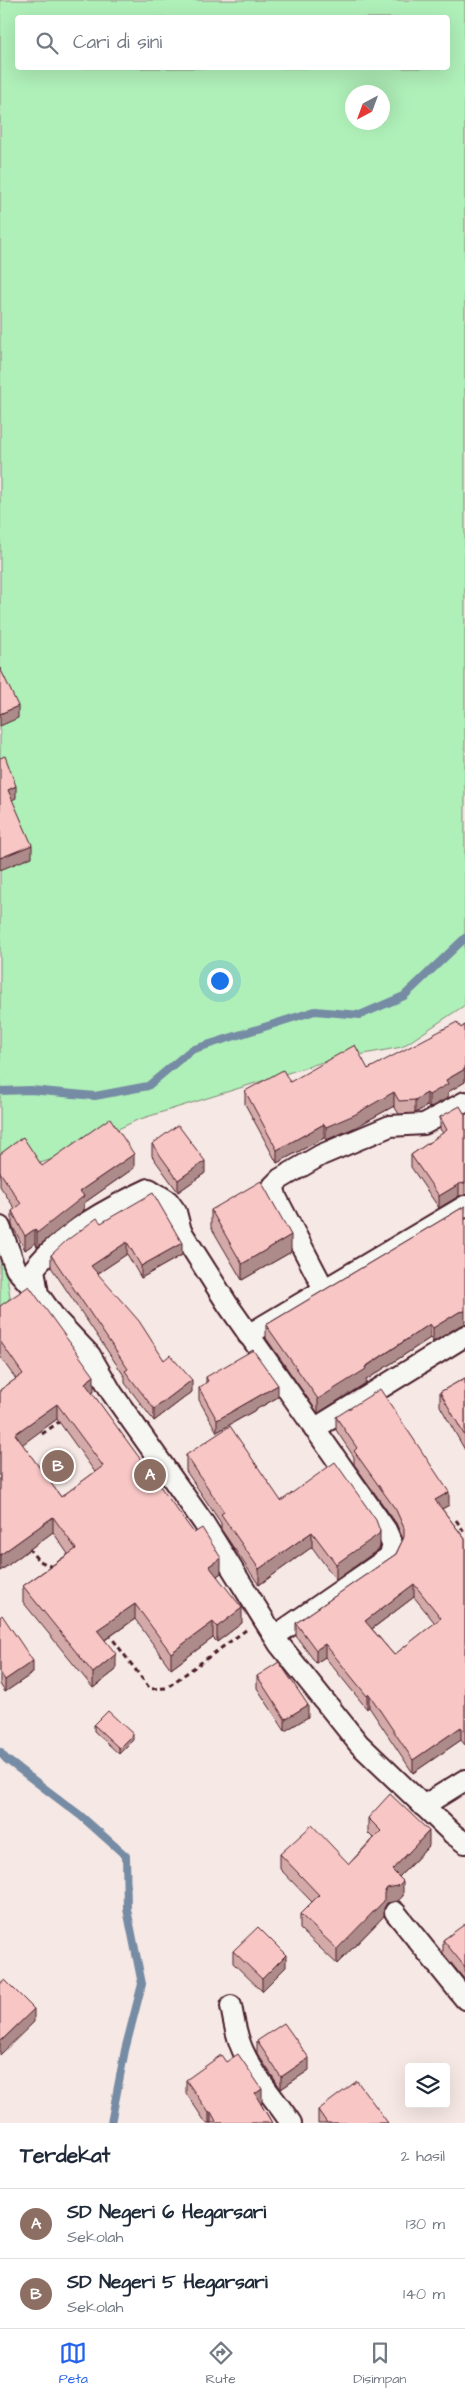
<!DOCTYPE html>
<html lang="id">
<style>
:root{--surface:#fff;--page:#f2f2f3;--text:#1f2937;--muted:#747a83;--line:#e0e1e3;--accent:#2563eb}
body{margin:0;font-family:"Architects Daughter",sans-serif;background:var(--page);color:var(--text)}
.controls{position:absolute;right:15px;bottom:15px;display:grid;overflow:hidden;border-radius:5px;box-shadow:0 5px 20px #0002}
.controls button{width:45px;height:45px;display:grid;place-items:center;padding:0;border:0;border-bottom:1px solid var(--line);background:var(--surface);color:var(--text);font:25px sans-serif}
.compass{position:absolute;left:345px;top:85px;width:45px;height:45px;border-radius:50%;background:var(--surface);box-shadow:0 5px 20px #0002;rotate:221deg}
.you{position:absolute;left:219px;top:980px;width:18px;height:18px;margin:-12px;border:4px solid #fff;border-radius:50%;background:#1a73e8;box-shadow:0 0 0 8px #1a73e833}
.badge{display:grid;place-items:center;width:32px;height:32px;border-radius:50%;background:var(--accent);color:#fff;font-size:16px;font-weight:700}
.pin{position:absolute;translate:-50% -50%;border:2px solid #fff;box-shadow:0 1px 5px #0006}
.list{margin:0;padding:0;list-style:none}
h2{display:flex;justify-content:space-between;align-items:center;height:65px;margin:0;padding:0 20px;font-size:21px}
h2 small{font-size:16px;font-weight:400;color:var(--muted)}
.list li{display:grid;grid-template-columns:32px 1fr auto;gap:15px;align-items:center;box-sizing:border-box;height:70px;padding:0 20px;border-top:1px solid var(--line)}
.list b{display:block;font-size:19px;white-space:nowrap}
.list p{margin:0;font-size:16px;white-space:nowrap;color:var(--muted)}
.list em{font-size:16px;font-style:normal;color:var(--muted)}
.icon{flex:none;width:28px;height:28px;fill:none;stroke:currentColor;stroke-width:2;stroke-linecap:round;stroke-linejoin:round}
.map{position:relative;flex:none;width:465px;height:2123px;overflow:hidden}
.search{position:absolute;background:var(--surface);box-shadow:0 5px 20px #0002;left:15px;right:15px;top:15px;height:55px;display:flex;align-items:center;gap:12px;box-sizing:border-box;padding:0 18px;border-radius:5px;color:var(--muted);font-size:19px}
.sheet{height:205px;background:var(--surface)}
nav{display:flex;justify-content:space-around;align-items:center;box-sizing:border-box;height:70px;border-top:1px solid var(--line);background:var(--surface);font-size:14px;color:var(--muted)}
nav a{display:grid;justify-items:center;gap:2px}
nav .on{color:var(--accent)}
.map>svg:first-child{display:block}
</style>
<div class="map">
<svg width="465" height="2123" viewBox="0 0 465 2123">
<rect width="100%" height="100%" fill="#f6e8e4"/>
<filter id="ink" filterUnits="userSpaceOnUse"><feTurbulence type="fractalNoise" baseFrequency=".02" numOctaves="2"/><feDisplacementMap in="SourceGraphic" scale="10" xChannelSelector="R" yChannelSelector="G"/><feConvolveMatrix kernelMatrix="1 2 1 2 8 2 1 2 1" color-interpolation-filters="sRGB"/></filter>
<g filter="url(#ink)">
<!-- green -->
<g fill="#afefb8" stroke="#7c8772" fill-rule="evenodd">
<path d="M0 0H465V1005L402 1047 326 1061 137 1120 62 1156 0 1176ZM18 18H448V68H18ZM352 92H382V122H352Z"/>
<path d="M0 1226 10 1297 0 1313Z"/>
</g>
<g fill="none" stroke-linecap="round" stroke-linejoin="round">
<!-- stream -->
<g stroke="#768ba4" stroke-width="8">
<path d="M0 1091 31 1090 95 1096 148 1086 191 1050 315 1011 360 1015 404 996 465 938"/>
<path d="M0 1752 6 1759 81 1816 126 1856 127 1909 142 1984 125 2050 111 2123"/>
</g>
<!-- minor casing -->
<g stroke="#4a1f2b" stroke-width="24">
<g id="minor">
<path d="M0 1227 16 1269 38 1294"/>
<path d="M324 1289 277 1199 273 1186 280 1179 321 1155 390 1126 424 1124 465 1102"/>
<path d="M248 1335 465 1206"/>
<path d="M314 1429 465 1336"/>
<path d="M275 1636 389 1557 393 1546 386 1530 228 1305 181 1231 176 1212 168 1201 149 1189C108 1208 62 1233 34 1269L38 1294 56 1319 90 1355 112 1393 203 1522 279 1644 359 1744 453 1834 465 1843"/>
<path d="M423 1806 465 1780"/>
<path d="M395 1912 465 1999"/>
<path d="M231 2006C234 2022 237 2040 245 2055 257 2080 276 2100 291 2123"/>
</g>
</g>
<!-- path -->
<g stroke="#4a1f2b" stroke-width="3" stroke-dasharray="5 4" stroke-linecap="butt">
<path d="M42 1434 59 1422"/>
<path d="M456 1520 465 1533"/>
<path d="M28 1548 38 1560 54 1568"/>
<path d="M108 1633 150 1689 166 1688 246 1630"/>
</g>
<!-- minor -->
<use href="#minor" stroke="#f6f6f2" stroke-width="20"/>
</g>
<!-- wall -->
<g fill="#d4aaa9" stroke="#4a1f2b" fill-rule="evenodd">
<path d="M465 1025V1082L448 1092V1098L429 1108 427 1106 415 1113 399 1114 394 1106 354 1128 326 1140 324 1138 277 1163 245 1104V1091L290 1082 368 1069 461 1028Z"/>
<path d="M465 1115V1195L459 1196 439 1208 411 1167V1155L443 1133 440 1129V1117Z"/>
<path d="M152 1144 205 1173 178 1192 152 1156Z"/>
<path d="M0 1154 42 1166 134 1168 84 1203V1210L37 1247 35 1243 25 1250 12 1225V1211L15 1209 0 1186Z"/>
<path d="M465 1206 459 1326 433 1342 430 1338 366 1380V1383L318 1413 266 1338V1325Z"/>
<path d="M211 1210 291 1252 242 1280 211 1227Z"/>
<path d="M101 1223 182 1255 141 1278 127 1254 97 1274 164 1360 192 1392 154 1421 125 1383V1377L51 1267V1255Z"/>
<path d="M0 1306 94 1392 92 1393 221 1573 217 1576 242 1623 217 1642 213 1638 171 1669 135 1619 105 1640 116 1670 93 1688 23 1602V1586L68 1554 53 1532 0 1571V1390L16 1379 0 1357ZM57 1419 95 1472 61 1497 22 1444Z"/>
<path d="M206 1377 278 1397 217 1432 199 1400V1388L206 1383Z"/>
<path d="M465 1378V1450L440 1406V1392Z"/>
<path d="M336 1417 449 1505 442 1509 465 1539V1745L461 1740 413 1773 369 1707 367 1709 325 1657 316 1663 296 1636V1623L396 1554 403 1539 396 1523 354 1464V1457L336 1430ZM414 1597 435 1623 394 1655 372 1629Z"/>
<path d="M186 1455 281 1501 380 1546 379 1549 336 1580 312 1547 259 1585 221 1529V1523L186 1471Z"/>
<path d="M0 1617 33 1673 5 1692 0 1684Z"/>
<path d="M257 1676 308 1717 285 1731 257 1688Z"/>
<path d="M94 1725 133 1740 119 1754 94 1731Z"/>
<path d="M368 1818 429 1846 399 1877 403 1896 398 1901 387 1903 384 1908V1916L337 1964 300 1929V1914L312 1902 280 1869V1854L349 1864 373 1838 368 1833Z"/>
<path d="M465 1925V1980L443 1953V1940Z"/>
<path d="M233 1951 286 1967 262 1991 233 1963Z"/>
<path d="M257 2041 309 2070 281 2089 257 2053Z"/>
<path d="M226 2062 262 2103 261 2104 272 2123H206L186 2093V2080Z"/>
<path d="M318 2110 388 2123H318Z"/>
</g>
<!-- shaded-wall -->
<g fill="#ad8b8a" stroke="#4a1f2b">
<path d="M18 706V718L0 726V714Z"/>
<path d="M16 786V798L8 802V790Z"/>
<path d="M32 845V857L0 870V858Z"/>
<path d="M465 1069V1082L448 1092V1098L429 1108V1095L446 1080Z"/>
<path d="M394 1092V1106L354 1128 326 1140V1127Z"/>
<path d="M427 1093V1106L415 1113V1100Z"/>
<path d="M324 1124V1138L277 1163V1150Z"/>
<path d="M134 1154V1168L84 1203V1210L37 1247V1233L80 1191Z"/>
<path d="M205 1161V1173L178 1192V1180Z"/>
<path d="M459 1184V1196L439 1208V1196Z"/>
<path d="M35 1229V1243L25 1250V1236Z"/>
<path d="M291 1235V1252L242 1280V1264Z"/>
<path d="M127 1242V1254L91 1278V1266Z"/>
<path d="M182 1243V1255L141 1278V1266Z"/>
<path d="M465 1311V1324L459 1326 433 1342V1328L459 1312Z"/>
<path d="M430 1324V1338L366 1380V1383L318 1413V1399Z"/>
<path d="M94 1376V1392L85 1399V1383Z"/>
<path d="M192 1380V1392L154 1421V1409Z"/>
<path d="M278 1385V1397L217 1432V1420Z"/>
<path d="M57 1404V1419L15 1450V1434Z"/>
<path d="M449 1492V1505L435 1513V1500Z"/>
<path d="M53 1517V1532L0 1571V1555Z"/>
<path d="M380 1531V1546L379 1549 336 1580V1564Z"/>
<path d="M312 1532V1547L259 1585V1569Z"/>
<path d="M221 1558V1573L209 1582V1566Z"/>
<path d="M414 1584V1597L365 1634V1621Z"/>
<path d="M135 1604V1619L97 1645V1630Z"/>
<path d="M242 1608V1623L217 1642V1627Z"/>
<path d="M213 1622V1638L171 1669V1653Z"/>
<path d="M325 1644V1657L316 1663V1650Z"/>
<path d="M116 1654V1670L93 1688V1673Z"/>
<path d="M33 1661V1673L5 1692V1680Z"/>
<path d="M369 1694V1707L367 1709V1696Z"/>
<path d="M308 1705V1717L285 1731V1719Z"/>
<path d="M461 1727V1740L413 1773V1760Z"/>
<path d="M133 1734V1740L119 1754V1748Z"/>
<path d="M429 1831V1846L392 1884V1870Z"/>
<path d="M403 1881V1896L398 1901 387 1903 384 1908V1916L337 1964V1949L384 1893 387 1888Z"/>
<path d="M286 1955V1967L262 1991V1979Z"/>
<path d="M34 2009V2022L0 2055V2042Z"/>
<path d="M309 2058V2070L281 2089V2077Z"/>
<path d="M262 2089V2103L255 2107V2094Z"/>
<path d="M211 2112V2123H209V2113Z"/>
</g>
<!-- building -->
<g fill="#f7c6c5" stroke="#4a1f2b" fill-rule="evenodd">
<path d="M0 668 18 706 0 714Z"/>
<path d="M5 756 16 786 8 790 32 845 0 858V758Z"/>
<path d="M457 1022 461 1028 465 1025V1069L446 1080 448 1084 429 1095 427 1093 415 1100 399 1101 394 1092 354 1115 326 1127 324 1124 277 1150 245 1091 283 1070 290 1082 355 1045 368 1069Z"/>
<path d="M460 1106 465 1115V1183L459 1184 439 1196 411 1155 447 1130 440 1117Z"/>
<path d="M110 1118 134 1154 80 1191 84 1196 37 1233 35 1229 25 1236 12 1211 21 1204 0 1172V1154L23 1137 42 1166Z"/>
<path d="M178 1125 205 1161 178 1180 152 1144Z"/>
<path d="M261 1181 291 1235 242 1264 211 1210Z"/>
<path d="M153 1193 182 1243 141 1266 127 1242 91 1266 139 1321 164 1360 170 1355 192 1380 154 1409 125 1371 128 1369 51 1255 66 1241 97 1218 101 1223Z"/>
<path d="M465 1206V1311L459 1312 433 1328 430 1324 365 1367 366 1369 318 1399 266 1325Z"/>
<path d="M29 1286 94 1376 85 1383 194 1533 202 1528 221 1558 209 1566 242 1608 217 1627 213 1622 171 1653 135 1604 97 1630 116 1654 93 1673 23 1586 76 1549 53 1517 0 1555V1390L23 1374 0 1341V1306ZM57 1404 103 1466 61 1497 15 1434Z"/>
<path d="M253 1350 278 1385 217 1420 199 1388 208 1381 206 1377Z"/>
<path d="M465 1378V1436L440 1392Z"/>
<path d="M380 1389 449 1492 435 1500 465 1539V1732L461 1727 413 1760 369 1694 367 1696 325 1644 316 1650 296 1623 396 1554 404 1537V1528L396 1510 354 1451 357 1448 336 1417ZM414 1584 441 1618 394 1655 365 1621Z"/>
<path d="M230 1426 281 1501 335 1462 376 1520 380 1531 379 1534 336 1564 312 1532 259 1569 221 1514 224 1512 186 1455Z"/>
<path d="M2 1615 33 1661 5 1680 0 1672V1617Z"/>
<path d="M279 1662 308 1705 285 1719 257 1676Z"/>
<path d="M108 1711 133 1734 119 1748 94 1725Z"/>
<path d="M390 1794 429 1831 392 1870 403 1881 398 1886 387 1888 384 1893V1901L337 1949 300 1914 319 1895 280 1854 312 1825 349 1864 381 1831 368 1818Z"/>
<path d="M465 1924V1967L443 1940Z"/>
<path d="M258 1927 286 1955 262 1979 233 1951Z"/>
<path d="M5 1980 34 2009 0 2042V1984Z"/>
<path d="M284 2023 309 2058 281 2077 257 2041Z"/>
<path d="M238 2054 262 2089 255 2094 272 2123H217L211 2112 209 2113 186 2080 221 2055 226 2062Z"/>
<path d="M357 2081 388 2123H327L318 2110Z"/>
</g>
</g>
</svg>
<div class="controls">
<button><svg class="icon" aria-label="layers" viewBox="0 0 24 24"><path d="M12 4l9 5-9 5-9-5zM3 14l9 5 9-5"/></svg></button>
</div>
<svg class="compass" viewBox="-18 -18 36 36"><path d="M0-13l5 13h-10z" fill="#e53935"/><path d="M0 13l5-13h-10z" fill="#747a83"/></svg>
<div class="you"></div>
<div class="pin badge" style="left:150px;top:1475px;background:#8d6e63">A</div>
<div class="pin badge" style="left:58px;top:1466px;background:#8d6e63">B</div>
<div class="search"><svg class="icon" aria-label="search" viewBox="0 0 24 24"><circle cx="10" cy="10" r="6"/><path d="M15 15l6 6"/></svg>Cari di sini</div>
</div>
<section class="sheet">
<h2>Terdekat<small>2 hasil</small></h2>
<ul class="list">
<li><span class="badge" style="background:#8d6e63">A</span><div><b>SD Negeri 6 Hegarsari</b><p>Sekolah</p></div><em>130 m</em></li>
<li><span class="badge" style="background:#8d6e63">B</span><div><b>SD Negeri 5 Hegarsari</b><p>Sekolah</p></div><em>140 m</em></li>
</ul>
</section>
<nav>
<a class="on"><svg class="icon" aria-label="map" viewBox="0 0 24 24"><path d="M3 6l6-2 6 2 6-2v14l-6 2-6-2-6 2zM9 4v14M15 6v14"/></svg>Peta</a>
<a><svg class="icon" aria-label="directions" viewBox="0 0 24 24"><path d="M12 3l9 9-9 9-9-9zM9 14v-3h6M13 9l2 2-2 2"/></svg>Rute</a>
<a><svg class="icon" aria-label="saved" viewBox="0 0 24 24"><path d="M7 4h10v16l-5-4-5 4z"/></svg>Disimpan</a>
</nav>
